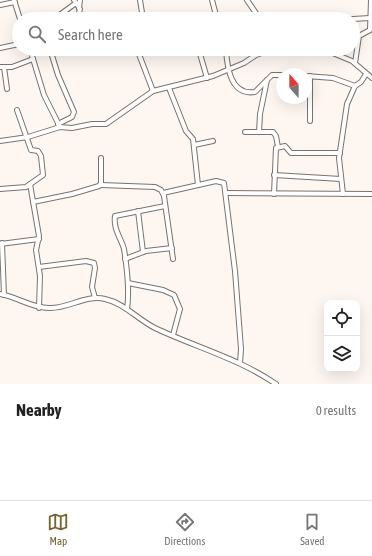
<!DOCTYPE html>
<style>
:root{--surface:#fff;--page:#f6f6f6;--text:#222;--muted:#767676;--line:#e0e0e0;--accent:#776131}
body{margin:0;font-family:"Asap Condensed",sans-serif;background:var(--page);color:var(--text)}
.controls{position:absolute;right:12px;bottom:12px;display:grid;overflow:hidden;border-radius:8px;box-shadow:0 4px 16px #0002}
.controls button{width:36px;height:36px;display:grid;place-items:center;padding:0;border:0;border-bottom:1px solid var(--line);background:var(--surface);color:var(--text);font:20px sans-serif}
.compass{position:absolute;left:276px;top:68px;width:36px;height:36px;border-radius:50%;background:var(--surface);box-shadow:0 4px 16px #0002;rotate:339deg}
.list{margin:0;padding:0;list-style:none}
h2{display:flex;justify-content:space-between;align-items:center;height:52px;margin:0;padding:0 16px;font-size:17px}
h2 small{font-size:13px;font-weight:400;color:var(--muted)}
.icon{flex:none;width:22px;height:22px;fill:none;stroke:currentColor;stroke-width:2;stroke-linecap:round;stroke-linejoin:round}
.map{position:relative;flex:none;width:372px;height:384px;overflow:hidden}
.search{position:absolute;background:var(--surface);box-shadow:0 4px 16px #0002;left:12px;right:12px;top:12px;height:44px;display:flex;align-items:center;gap:10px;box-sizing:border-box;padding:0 14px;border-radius:22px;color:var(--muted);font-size:15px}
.sheet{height:116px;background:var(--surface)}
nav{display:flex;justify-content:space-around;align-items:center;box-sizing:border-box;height:56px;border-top:1px solid var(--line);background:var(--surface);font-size:11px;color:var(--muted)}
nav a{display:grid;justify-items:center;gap:2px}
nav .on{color:var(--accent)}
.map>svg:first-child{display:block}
</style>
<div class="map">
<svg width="372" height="384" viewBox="0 0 372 384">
<rect width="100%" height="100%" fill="#fef6f0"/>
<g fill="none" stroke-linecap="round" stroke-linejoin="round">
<!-- street casing -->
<g stroke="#7b726b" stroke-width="6">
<g id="street">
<path d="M14 0 20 19"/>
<path d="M74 0 80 9 77 19"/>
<path d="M140 0 143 19"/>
<path d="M212 0 217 19"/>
<path d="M247 0 260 19"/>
<path d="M0 5 15 2"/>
<path d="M79 8 80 0"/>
<path d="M54 19 76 3"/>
<path d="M353 19 370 18"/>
<path d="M0 48 19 44"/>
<path d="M30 49 44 95 59 125"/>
<path d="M50 49 58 75 74 112 72 117 58 124"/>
<path d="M137 49 153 91"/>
<path d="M197 49 200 54 207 78"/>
<path d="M226 49C227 66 230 96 255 92L272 75H282"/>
<path d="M323 49 352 61 372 78"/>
<path d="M355 63 359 36 370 30 371 0"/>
<path d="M0 67H12L33 59"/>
<path d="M4 67 7 89"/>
<path d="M306 76 333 78 355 86"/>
<path d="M310 76V121"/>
<path d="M169 88 186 131 193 139 198 185"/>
<path d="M245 132H273L276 136 278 147"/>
<path d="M259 132 260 114 267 80"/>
<path d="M0 141 28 137 60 127 72 128 92 124H106L153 91 213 76 244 63 256 55 273 49"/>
<path d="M194 145 213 141"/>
<path d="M274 175 341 179"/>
<path d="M30 184 39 236 36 250 40 276 39 308"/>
<path d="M101 185 155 187 161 190 164 196 173 259"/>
<path d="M0 189 26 187 43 175 41 156 38 151 31 150 17 110"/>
<path d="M163 193 216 181 224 183 235 271 241 349 240 363"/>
<path d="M226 193 372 194"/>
<path d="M274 194 276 148 285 146 291 153H340"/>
<path d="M343 194 339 158 347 104 355 86 361 82 366 74"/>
<path d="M33 202 72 194 99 186 101 183V158"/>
<path d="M138 211 143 252"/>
<path d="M2 243 4 295"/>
<path d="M0 244 39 239"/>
<path d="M125 259 146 251 172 248"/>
<path d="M39 267 86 261 94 263 95 268 92 287 95 298"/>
<path d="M128 283 163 290 174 295 180 309 173 335"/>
<path d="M0 294C18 297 31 308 49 308 68 309 86 294 105 299 124 303 137 319 155 328 195 347 238 358 276 384"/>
<path d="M127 309C130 290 127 268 124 249 121 238 113 229 115 216L165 206"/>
</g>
</g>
<!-- street -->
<use href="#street" stroke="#fff" stroke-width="4"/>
</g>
</svg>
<div class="controls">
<button><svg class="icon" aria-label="locate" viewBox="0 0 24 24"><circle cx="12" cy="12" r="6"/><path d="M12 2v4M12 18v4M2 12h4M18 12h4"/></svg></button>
<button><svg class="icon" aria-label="layers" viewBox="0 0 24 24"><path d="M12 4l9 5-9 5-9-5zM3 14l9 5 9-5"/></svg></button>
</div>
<svg class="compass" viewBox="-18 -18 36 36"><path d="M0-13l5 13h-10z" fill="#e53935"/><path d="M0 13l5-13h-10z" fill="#767676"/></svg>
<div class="search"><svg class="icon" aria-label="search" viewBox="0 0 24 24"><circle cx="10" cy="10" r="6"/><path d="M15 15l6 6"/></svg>Search here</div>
</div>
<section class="sheet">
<h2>Nearby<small>0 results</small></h2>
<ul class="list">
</ul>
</section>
<nav>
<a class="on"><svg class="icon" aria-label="map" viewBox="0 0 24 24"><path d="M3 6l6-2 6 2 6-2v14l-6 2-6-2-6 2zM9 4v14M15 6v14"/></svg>Map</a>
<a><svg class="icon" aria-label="directions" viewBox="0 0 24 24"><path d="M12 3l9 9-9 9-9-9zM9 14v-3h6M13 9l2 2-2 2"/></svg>Directions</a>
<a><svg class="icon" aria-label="saved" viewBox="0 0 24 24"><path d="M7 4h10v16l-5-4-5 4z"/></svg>Saved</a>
</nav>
